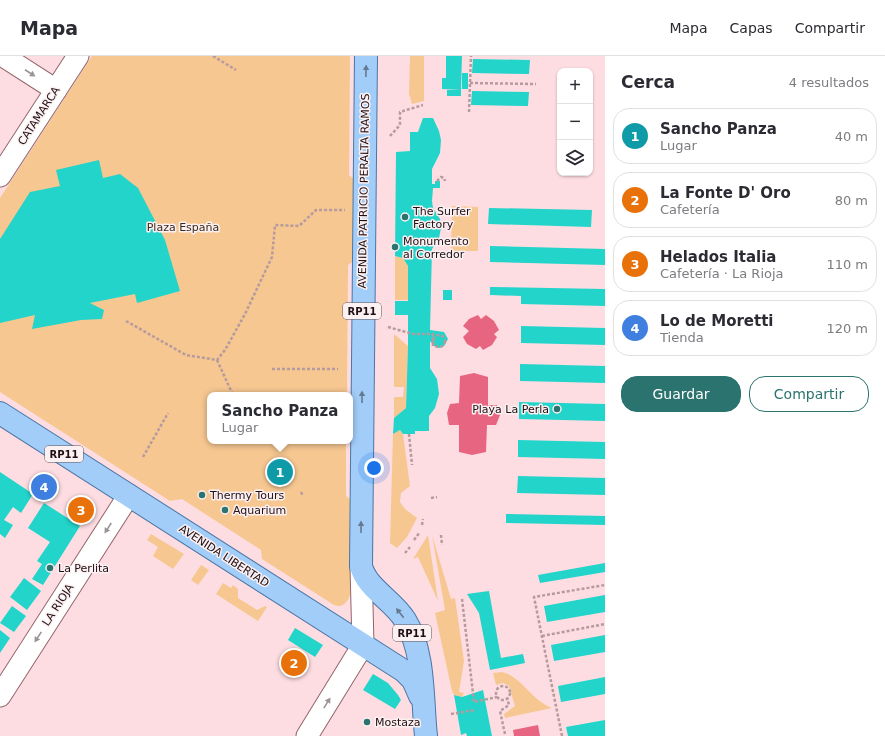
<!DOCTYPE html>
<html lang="es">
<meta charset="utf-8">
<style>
:root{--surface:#fff;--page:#f7f7f7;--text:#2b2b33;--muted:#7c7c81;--line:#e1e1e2;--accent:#2a736e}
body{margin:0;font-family:"DejaVu Sans",sans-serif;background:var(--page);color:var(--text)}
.controls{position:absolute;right:12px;top:12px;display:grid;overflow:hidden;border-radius:8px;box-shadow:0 1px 3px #0004}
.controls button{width:36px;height:36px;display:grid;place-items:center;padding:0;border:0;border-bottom:1px solid var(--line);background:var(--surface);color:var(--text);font:20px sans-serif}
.you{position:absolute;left:374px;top:412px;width:14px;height:14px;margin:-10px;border:3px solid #fff;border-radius:50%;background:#1a73e8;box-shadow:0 0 0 6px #1a73e833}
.badge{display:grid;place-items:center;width:26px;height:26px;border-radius:50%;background:var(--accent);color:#fff;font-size:13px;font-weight:700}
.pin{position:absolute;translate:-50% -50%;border:2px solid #fff;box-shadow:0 1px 4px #0006}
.popup{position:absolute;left:207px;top:336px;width:146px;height:52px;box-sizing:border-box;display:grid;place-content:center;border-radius:8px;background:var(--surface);filter:drop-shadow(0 1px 3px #0005);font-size:13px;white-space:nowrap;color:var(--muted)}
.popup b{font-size:15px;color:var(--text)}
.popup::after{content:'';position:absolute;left:50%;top:100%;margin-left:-8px;border:8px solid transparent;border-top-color:var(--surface)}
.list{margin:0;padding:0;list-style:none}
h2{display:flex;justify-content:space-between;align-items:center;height:52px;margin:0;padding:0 16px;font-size:17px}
h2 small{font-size:13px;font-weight:400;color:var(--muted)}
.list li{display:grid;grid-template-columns:26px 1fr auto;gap:12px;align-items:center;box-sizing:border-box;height:56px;margin:0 8px 8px;padding:0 8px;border:1px solid var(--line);border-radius:16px}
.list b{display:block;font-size:15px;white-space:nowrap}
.list p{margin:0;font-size:13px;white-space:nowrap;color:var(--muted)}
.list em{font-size:13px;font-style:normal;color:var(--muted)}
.actions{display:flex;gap:8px;padding:12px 16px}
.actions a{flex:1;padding:9px 0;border:1px solid var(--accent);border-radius:16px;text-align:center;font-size:14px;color:var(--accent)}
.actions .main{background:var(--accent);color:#fff}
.icon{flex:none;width:22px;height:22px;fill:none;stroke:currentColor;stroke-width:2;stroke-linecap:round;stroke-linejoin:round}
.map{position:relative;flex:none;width:605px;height:680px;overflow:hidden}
header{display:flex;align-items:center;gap:24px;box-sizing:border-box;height:56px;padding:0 20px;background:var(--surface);border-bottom:1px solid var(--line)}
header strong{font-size:19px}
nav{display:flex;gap:22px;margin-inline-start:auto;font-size:14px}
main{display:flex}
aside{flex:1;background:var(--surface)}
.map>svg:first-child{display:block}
</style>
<header>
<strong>Mapa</strong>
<nav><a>Mapa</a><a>Capas</a><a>Compartir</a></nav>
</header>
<main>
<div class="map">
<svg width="605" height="680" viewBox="0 0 605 680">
<rect width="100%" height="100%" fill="#fddde1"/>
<!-- green -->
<g fill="#f7c791">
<path d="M92 0H350L349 119 355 124 354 205 348 209 347 339H210V385H346V440L351 444 350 539C347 547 343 552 334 549L262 503 261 494 182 443 170 445 0 336V142Z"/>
<path d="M410 0H424V45L412 48 409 38Z"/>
<path d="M452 150 478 151V195H451Z"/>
<path d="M395 200 403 202 408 210V244H395Z"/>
<path d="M394 278 408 290 406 352 394 362V341H403L404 331H394Z"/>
<path d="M400 374 403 378 410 430 401 437 400 446 405 453 417 462 407 481 397 492 390 487 393 378Z"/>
<path d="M151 478 184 498 173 513 153 500 158 491 147 484Z"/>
<path d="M428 479 438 545 418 501 413 503Z"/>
<path d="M432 479 451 543 455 542 464 605 459 636 464 637 462 641 454 639 452 635 435 557 445 554Z"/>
<path d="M201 509 209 514 198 529 191 524Z"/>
<path d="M223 527 231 532 233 529 238 533V542L257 554 265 550 267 551 258 565 216 538Z"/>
<path d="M502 616C521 620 531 644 552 652L505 662 504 658 515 650 509 630 503 627 496 629 493 617Z"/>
</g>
<!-- water -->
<g fill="#e86581">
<path d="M478 259 481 263 486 259 494 265 499 274 494 278 497 281 492 289 483 294 480 290 476 293 467 288 463 281 469 275 463 270 469 263Z"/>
<path d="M474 317 488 321V349H497L500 359 496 369H487L486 396 472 399 459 396V369H449L447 357 450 348 459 347 460 320Z"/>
<path d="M538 669 540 680H514L513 674Z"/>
</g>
<!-- building -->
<g fill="#22d4ca">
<path d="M446 0H462L461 34 442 33V22H446Z"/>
<path d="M473 3 530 4 529 18 472 17Z"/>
<rect x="462" y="17" width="6" height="16"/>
<rect x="447" y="34" width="14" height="6"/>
<path d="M472 35 529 36 528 50 471 49Z"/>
<path d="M423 62H433L439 75 441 84 440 97 432 113V128H435V125H440V132H433L432 145 433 152 440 163 441 172 439 182 432 193 430 274 444 276 448 283 444 290 439 292 434 290 430 285V312L437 323 439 338 435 352 429 360V375H415V378H403L400 374 393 378 394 362 406 352 408 290V259H395V245H408V210L403 202 395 200 396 96 410 95V76H418Z"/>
<path d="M99 104 103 122 120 118 138 132 165 184 180 235 137 247 135 238 90 247 104 254 102 263 81 264 32 273 35 259 0 267V183L30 136 60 130 56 114Z"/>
<path d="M489 152 592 154 591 171 488 168Z"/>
<path d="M490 190 605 193V209L490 206Z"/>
<path d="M490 231 605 233V250L521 248V240L490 239Z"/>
<rect x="443" y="234" width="9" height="10"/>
<path d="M521 270 605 272V289L521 287Z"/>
<path d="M520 308 605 310V327L520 325Z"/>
<path d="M519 346 605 348V365L519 363Z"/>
<path d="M518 384 605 386V403L518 401Z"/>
<path d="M0 416 33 438 21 457 13 451 4 464 13 469 5 482 0 478Z"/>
<path d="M518 420 605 422V439L517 437Z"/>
<path d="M44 447 80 470 43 529 32 523 42 508 37 505 50 486 28 472Z"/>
<path d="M506 458 605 460V469L506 467Z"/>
<path d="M605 507V516L540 527 538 519Z"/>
<path d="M24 522 41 535 27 554 10 541Z"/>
<path d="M489 535 501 602 523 598 525 607 490 614 479 557 467 538Z"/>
<path d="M605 539V556L547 566 544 550Z"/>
<path d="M12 550 26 560 14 576 0 567Z"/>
<path d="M295 572 323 589 315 601 288 584Z"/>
<path d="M0 574 10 582 0 597Z"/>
<path d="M605 579V596L554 605 551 589Z"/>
<path d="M373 618 388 627 398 639 401 644 395 653 363 634Z"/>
<path d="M605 621V638L561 646 558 630Z"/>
<path d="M483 634 492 680H467L466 677 461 679 454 639 462 641Z"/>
<path d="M605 664V680H568L566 671Z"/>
</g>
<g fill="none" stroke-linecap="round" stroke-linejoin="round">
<!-- minor casing -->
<g stroke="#92656c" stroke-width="23">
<g id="minor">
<path d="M3 0 56 34"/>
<path d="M0 120 78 0"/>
<path d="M0 640 129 439"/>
<path d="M307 680 363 589 361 510"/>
</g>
</g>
<!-- primary casing -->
<g stroke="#4b75a5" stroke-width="24">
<g id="primary">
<path d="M366 0 361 510C367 533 393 544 405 564 425 596 422 643 426 680"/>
<path d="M0 357 404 615 413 624 420 640"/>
</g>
</g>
<!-- path -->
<g stroke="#b69b9e" stroke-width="2.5" stroke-dasharray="3 2" stroke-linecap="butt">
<path d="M213 0 236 14"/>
<path d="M470 27 536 28"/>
<path d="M469 56 471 0"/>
<path d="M390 80 400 69V56L423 49"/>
<path d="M437 125 441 121 444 122 445 125"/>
<path d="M126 265 186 299 217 304 225 294 245 258 272 201 275 169 299 170 316 154H345"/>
<path d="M388 271 413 278H433V292"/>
<circle cx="439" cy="285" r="6"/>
<path d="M217 304 233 339"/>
<path d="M272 313H338"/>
<path d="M409 378 412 409"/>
<path d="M143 401 168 357"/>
<path d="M301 436 303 440"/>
<path d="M431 442 437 441"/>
<path d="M422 469 423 463"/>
<path d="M441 479 442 489"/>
<path d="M414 484 420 476"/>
<path d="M405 497 410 491"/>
<path d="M462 543 474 646 497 641"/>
<path d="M542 580 605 568"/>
<circle cx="503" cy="637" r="7"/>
<path d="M451 658 475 654"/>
<path d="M505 678 500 655 509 649 507 642"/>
<path d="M562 680 534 541 605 529"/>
</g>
<!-- minor -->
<use href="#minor" stroke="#fff" stroke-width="21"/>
<!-- primary -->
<use href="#primary" stroke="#a1cdf8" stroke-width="22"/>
</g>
<!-- one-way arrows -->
<defs><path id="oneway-solid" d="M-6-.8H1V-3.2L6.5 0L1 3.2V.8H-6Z"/></defs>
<g fill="#677891">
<use href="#oneway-solid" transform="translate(366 15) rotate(-89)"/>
<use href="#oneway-solid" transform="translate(362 341) rotate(-90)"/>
<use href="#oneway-solid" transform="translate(361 471) rotate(-90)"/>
<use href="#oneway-solid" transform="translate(400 557) rotate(-128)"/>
</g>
<g fill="#9b9395">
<use href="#oneway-solid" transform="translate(30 17) rotate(33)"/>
<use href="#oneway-solid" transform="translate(108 472) rotate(123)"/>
<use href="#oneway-solid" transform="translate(38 581) rotate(123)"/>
<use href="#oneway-solid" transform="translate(327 647) rotate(-58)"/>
</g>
<!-- markers -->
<g fill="#2a736e" stroke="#fbf0f2" stroke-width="1.5">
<circle cx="405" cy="161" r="4"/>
<circle cx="395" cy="191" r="4"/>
<circle cx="557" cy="353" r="4"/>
<circle cx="202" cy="439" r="4"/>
<circle cx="225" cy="454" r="4"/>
<circle cx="50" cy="512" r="4"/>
<circle cx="367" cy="666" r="4"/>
</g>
<g text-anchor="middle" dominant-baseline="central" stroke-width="3" stroke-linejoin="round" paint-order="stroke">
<!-- shield labels -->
<g fill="#fbf0f2" stroke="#625356" stroke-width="1">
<rect x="343" y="247" width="38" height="16" rx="3"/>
<rect x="45" y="390" width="38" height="16" rx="3"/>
<rect x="393" y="569" width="38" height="16" rx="3"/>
</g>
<g font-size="10" font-weight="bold" fill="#211013">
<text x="362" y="255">RP11</text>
<text x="64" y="398">RP11</text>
<text x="412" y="577">RP11</text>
</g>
<!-- street labels -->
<g font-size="11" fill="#211013" stroke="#fbf0f2">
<text transform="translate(39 60) rotate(-57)">CATAMARCA</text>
<text transform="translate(364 135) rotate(-89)">AVENIDA PATRICIO PERALTA RAMOS</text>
<text transform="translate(224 500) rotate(33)">AVENIDA LIBERTAD</text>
<text transform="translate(58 549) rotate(-57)">LA RIOJA</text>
</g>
<!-- poi labels -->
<g font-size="11" fill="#211013" stroke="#fbf0f2" text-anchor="start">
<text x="413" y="155">The Surfer<tspan x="413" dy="13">Factory</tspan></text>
<text x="403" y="185">Monumento<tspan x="403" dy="13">al Corredor</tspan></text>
<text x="549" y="353" text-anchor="end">Playa La Perla</text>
<text x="210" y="439">Thermy Tours</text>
<text x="233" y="454">Aquarium</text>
<text x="58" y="512">La Perlita</text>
<text x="375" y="666">Mostaza</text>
</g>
<!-- park labels -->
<g font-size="11" fill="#392916" stroke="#fbf0f2">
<text x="183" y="171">Plaza España</text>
</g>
</g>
</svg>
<div class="controls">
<button>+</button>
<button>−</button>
<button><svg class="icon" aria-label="layers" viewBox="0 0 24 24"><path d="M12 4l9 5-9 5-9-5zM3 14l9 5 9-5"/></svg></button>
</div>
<div class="you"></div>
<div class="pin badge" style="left:280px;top:416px;background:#0f9aa8">1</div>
<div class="popup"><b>Sancho Panza</b>Lugar</div>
<div class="pin badge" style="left:294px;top:607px;background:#e8710a">2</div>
<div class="pin badge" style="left:81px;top:454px;background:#e8710a">3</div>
<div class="pin badge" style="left:44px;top:431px;background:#3f7fe0">4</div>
</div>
<aside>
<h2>Cerca<small>4 resultados</small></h2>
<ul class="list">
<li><span class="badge" style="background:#0f9aa8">1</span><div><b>Sancho Panza</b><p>Lugar</p></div><em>40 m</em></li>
<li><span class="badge" style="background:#e8710a">2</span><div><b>La Fonte D' Oro</b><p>Cafetería</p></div><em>80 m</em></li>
<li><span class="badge" style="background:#e8710a">3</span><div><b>Helados Italia</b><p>Cafetería · La Rioja</p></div><em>110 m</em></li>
<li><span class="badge" style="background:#3f7fe0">4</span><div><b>Lo de Moretti</b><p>Tienda</p></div><em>120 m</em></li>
</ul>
<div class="actions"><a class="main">Guardar</a><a>Compartir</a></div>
</aside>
</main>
